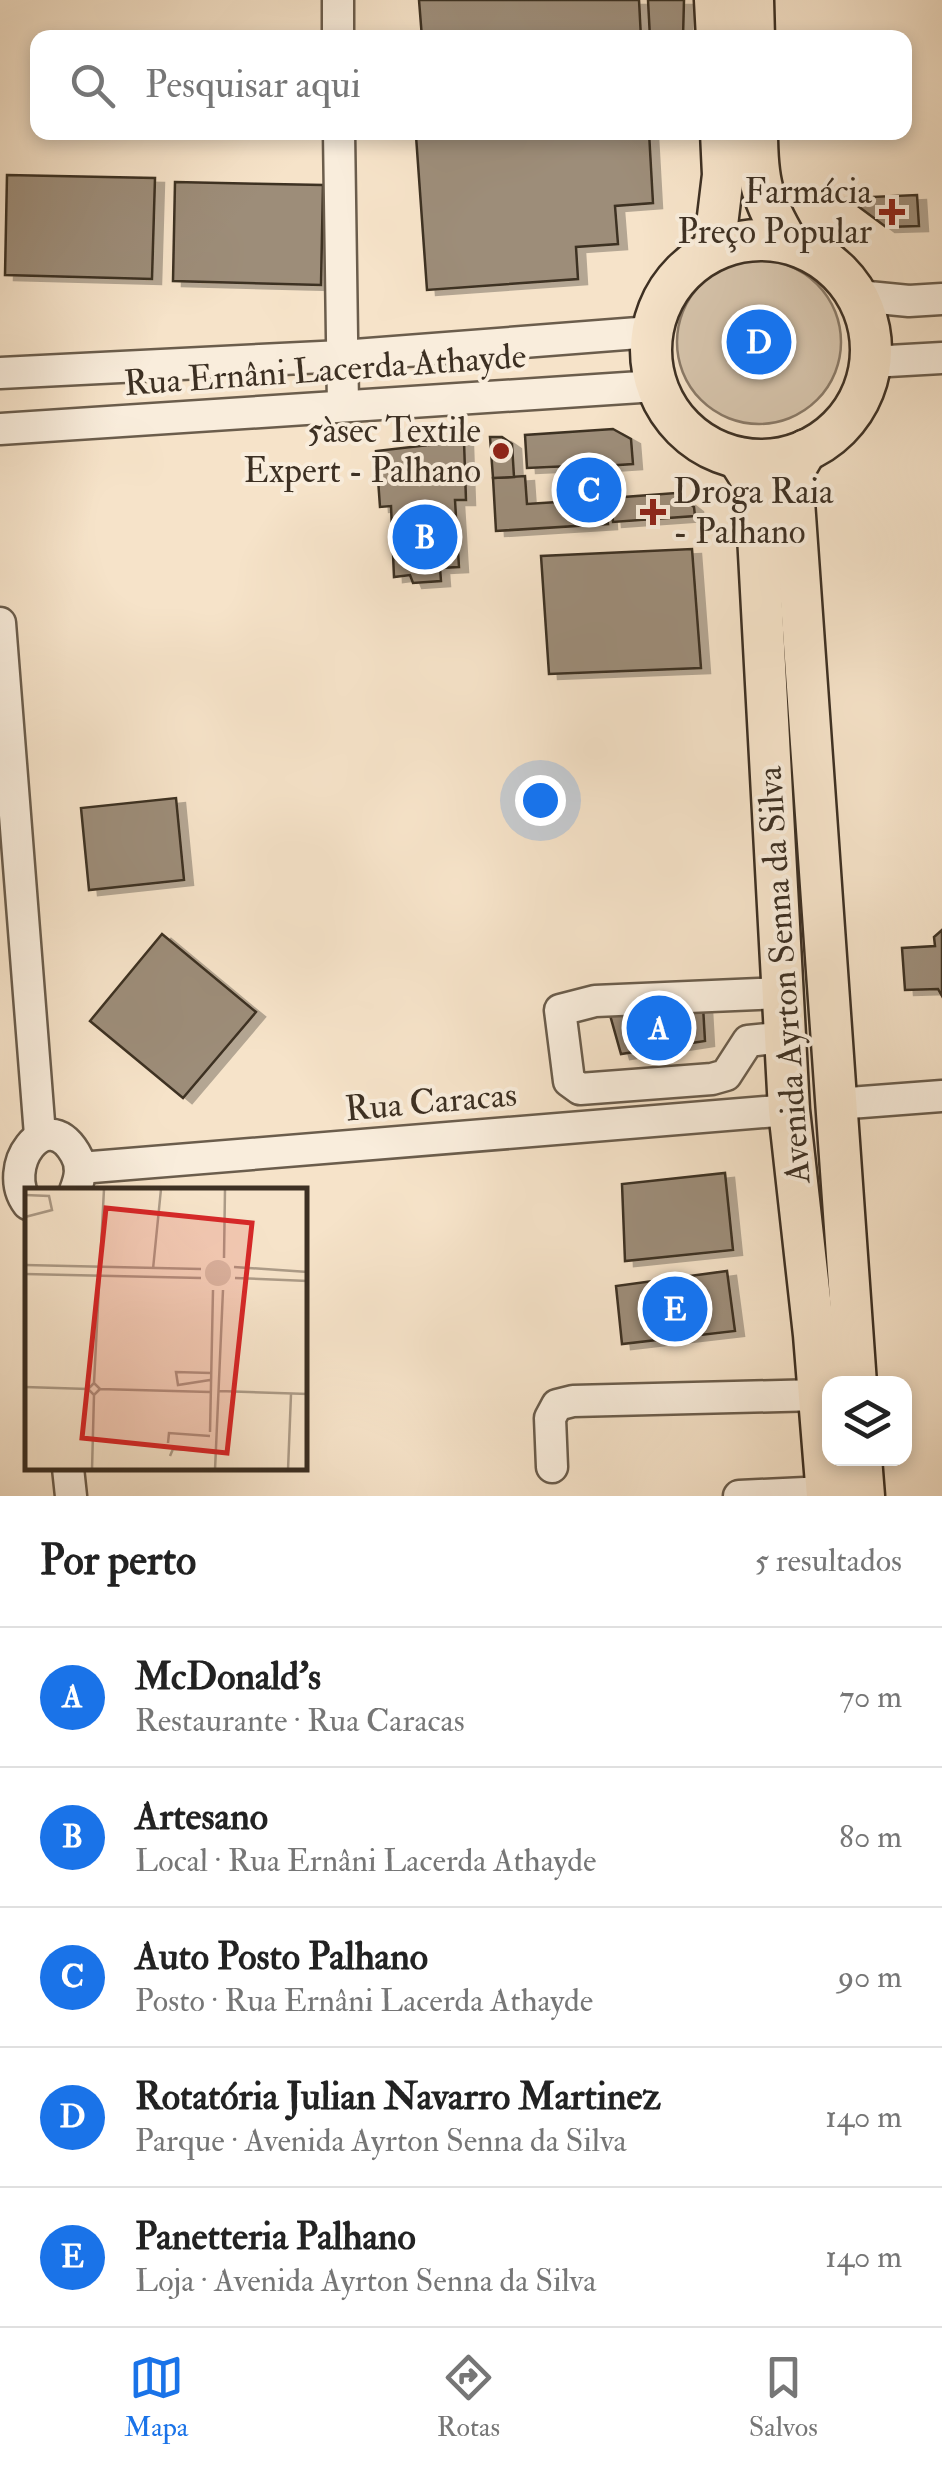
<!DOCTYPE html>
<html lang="pt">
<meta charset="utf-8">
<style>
:root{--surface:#fff;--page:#f2f2f2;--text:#222;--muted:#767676;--line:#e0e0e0;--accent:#1a73e8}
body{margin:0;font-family:"IM FELL Double Pica",serif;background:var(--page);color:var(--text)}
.controls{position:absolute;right:30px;bottom:30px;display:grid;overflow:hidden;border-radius:20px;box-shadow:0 5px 15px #0003}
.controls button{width:90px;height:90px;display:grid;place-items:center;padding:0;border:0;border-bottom:2px solid var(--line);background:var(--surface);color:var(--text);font:50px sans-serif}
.you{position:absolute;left:540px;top:800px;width:35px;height:35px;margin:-25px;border:8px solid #fff;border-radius:50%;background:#1a73e8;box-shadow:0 0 0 15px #1a73e833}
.badge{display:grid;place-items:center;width:65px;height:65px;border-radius:50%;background:var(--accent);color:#fff;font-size:32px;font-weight:700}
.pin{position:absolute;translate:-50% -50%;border:5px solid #fff;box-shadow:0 2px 10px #0006}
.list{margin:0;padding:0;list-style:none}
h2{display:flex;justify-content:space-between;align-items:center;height:130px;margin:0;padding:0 40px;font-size:42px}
h2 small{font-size:32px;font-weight:400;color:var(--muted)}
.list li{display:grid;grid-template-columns:65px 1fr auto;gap:30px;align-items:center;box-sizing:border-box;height:140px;padding:0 40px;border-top:2px solid var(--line)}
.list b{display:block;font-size:38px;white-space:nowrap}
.list p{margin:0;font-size:32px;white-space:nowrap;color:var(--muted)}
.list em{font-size:32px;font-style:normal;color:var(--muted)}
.icon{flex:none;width:55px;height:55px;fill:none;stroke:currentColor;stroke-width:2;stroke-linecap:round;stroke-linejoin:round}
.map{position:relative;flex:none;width:942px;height:1496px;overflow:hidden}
.search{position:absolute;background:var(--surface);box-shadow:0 5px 15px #0003;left:30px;right:30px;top:30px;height:110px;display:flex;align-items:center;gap:25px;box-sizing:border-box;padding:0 35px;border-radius:20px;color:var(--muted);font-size:38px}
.sheet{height:830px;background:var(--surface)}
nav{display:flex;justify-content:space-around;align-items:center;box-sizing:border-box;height:140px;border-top:2px solid var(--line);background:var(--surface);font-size:28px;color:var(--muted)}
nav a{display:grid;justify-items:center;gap:5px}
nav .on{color:var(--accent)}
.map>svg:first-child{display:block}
</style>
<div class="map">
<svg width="942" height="1496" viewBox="0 0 942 1496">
<defs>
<filter id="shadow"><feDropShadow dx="9" dy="5" stdDeviation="0" flood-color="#0004"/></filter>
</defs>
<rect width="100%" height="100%" fill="#f6e3c9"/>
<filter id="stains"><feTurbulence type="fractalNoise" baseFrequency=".002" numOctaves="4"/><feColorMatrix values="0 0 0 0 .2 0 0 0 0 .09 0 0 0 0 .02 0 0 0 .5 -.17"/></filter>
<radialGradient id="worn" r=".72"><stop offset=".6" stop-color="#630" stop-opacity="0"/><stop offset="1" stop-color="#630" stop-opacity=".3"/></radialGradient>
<!-- green -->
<circle fill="#d7c5ad" stroke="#8a7a68" stroke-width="2.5" cx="759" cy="342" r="82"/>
<!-- building -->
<g fill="#9d8d79" stroke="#3d3023" stroke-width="2.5" filter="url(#shadow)">
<path d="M419 0H639L641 38H422Z"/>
<path d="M648 0H684L683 38H650Z"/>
<path d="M459 132H649L653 203 615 206 618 244 576 247 578 279 427 290 416 136Z"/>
<path d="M7 175 155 178 152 279 5 275Z"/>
<path d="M175 182 323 185 321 285 173 281Z"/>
<path d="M917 195 919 226 886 227 847 198Z"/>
<path d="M613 429 631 439 633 464 604 466 608 524 496 531 493 478 525 476 527 504 573 501 571 466 527 468 525 435Z"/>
<path d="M490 437H502L512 444 514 477 493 478Z"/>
<path d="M464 441 466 500H455L459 567 440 568 441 581 413 583 410 575 394 577 391 506 380 507 376 451Z"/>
<path d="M676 493 694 507 695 516 613 522 611 498Z"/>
<path d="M692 549 701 668 549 674 541 556Z"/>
<path d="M176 798 184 880 89 890 81 808Z"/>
<path d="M942 930V996L938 989 905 990 902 948 935 946 934 937Z"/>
<path d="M162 934 256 1012 183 1098 90 1021Z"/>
<path d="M703 1006 705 1041 621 1054 610 1015Z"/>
<path d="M725 1173 733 1250 625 1261 622 1184Z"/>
<path d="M727 1271 735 1331 622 1344 616 1286Z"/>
</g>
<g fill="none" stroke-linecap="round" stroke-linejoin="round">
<!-- minor casing -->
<g stroke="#6b5d4c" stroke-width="35">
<g id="minor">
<path d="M338 0V38"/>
<path d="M339 132 343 405"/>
<path d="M858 296 909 301 942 299"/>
<path d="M871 362 942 358"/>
<path d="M0 373 342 356 651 332"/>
<path d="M0 429 656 386"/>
<path d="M0 623 40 1135"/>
<path d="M782 993 595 1001 560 1010 569 1081 580 1089 712 1079 726 1075 748 1041 785 1037"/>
<path d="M836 1104 942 1096"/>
<path d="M80 1168 789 1110"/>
<path d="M28 1204C0 1168 45 1103 75 1153 83 1166 80 1178 75 1191"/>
<path d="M552 1467 550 1418 557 1405 573 1401 819 1395"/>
<path d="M68 1468 71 1496"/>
<path d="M739 1496 826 1492"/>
</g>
</g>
<!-- major casing -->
<g stroke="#3d3023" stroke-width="45">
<g id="major">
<path d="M715 0 717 38"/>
<path d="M753 0 754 38"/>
<path d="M757 132C757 183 762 199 787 242"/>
<circle cx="761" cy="350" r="110"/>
<path d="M714 250 723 175 721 132"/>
<path d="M806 450 796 467 793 487 856 1384"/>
<path d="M738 458 752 480 756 498 789 1110 814 1335 827 1496"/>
<path d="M861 1458 864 1496"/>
</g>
</g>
<!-- minor -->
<use href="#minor" stroke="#f9eddc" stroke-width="30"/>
<!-- major -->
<use href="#major" stroke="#f6e3c9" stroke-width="40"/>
</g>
<!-- markers -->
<g fill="#8f2418" stroke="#f9eddc" stroke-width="4">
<path d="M887 197h10v10h10v10h-10v10h-10v-10h-10v-10h10z"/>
<circle cx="501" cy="451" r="10"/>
<path d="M648 497h10v10h10v10h-10v10h-10v-10h-10v-10h10z"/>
</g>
<g text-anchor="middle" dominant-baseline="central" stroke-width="8" stroke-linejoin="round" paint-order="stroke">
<!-- poi labels -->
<g font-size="35" fill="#3d3023" stroke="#f9eddc" text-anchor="end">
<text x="872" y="192">Farmácia<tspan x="872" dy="40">Preço Popular</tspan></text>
<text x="481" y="431">5àsec Textile<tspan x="481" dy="40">Expert - Palhano</tspan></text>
<text x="673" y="492" text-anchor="start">Droga Raia<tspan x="673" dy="40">- Palhano</tspan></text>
</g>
<!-- street labels -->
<g font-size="35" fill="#3d3023" stroke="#f9eddc">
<text transform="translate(325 370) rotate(-4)">Rua Ernâni Lacerda Athayde</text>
<text transform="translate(784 975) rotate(-94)">Avenida Ayrton Senna da Silva</text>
<text transform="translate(431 1102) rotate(-5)">Rua Caracas</text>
</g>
</g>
<!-- overview -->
<g transform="translate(25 1188)">
<rect width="282" height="282" fill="#f6e3c9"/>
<path d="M180 85a13 13 0 1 1 26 0a13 13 0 1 1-26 0Z" fill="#d7c5ad"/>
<path fill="none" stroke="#ac9b87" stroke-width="2.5" d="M0 7 24 8 27 22 0 29M199 70 200 1M0 77 176 81M209 79 283 84M128 81 136 1M0 86 176 90M210 90 283 93M185 192 153 197 151 184 186 185M69 195 79 1M0 199 63 201M75 201 69 207 63 201 69 195 75 201 185 204M194 203 283 206M185 244 188 102M143 255 144 245 185 248M145 268 148 261 185 263M67 282 69 207M190 282 198 102M263 282 266 206"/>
<path fill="#d62828" fill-opacity="0.15" stroke="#d62828" stroke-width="5" d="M81 20 227 35 202 265 57 250Z"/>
<rect width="282" height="282" fill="none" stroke="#3d3023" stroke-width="5"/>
</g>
<rect width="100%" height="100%" filter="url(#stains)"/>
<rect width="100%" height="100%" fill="url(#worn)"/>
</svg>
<div class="controls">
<button><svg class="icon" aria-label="layers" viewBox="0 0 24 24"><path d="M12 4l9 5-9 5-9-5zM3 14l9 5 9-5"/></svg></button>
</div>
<div class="you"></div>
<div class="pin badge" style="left:659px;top:1028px">A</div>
<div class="pin badge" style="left:425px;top:537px">B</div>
<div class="pin badge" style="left:589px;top:490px">C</div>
<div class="pin badge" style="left:759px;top:342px">D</div>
<div class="pin badge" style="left:675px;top:1309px">E</div>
<div class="search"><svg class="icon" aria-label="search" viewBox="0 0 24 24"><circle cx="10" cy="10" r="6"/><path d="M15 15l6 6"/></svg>Pesquisar aqui</div>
</div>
<section class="sheet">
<h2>Por perto<small>5 resultados</small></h2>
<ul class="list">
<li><span class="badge">A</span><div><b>McDonald's</b><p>Restaurante · Rua Caracas</p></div><em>70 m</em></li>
<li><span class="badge">B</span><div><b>Artesano</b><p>Local · Rua Ernâni Lacerda Athayde</p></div><em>80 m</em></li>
<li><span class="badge">C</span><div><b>Auto Posto Palhano</b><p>Posto · Rua Ernâni Lacerda Athayde</p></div><em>90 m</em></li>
<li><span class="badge">D</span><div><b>Rotatória Julian Navarro Martinez</b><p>Parque · Avenida Ayrton Senna da Silva</p></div><em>140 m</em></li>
<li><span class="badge">E</span><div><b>Panetteria Palhano</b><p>Loja · Avenida Ayrton Senna da Silva</p></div><em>140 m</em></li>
</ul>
</section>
<nav>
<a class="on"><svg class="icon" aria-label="map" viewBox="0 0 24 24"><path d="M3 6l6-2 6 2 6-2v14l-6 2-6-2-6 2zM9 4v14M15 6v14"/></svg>Mapa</a>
<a><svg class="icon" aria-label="directions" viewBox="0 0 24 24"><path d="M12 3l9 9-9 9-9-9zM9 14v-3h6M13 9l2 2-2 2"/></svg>Rotas</a>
<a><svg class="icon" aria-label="saved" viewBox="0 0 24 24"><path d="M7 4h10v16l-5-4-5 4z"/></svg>Salvos</a>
</nav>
